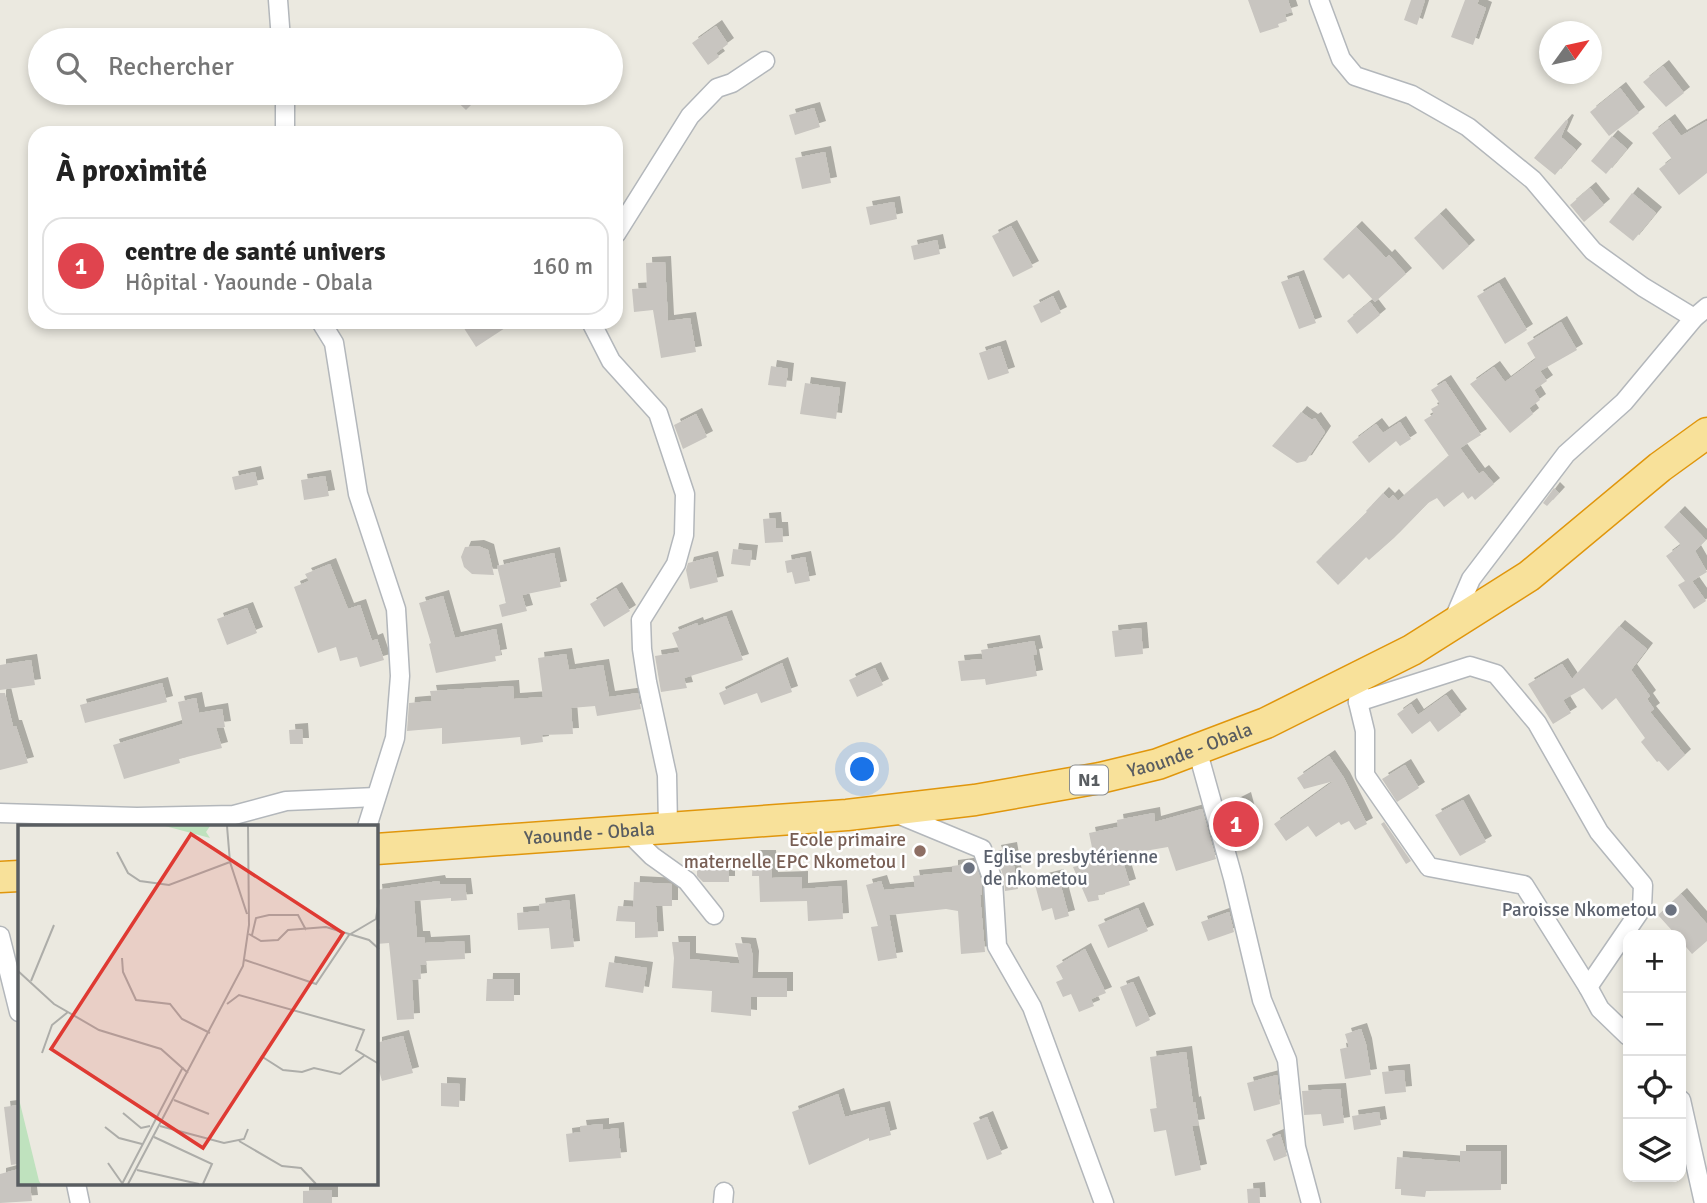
<!DOCTYPE html>
<html lang="fr">
<meta charset="utf-8">
<style>
:root{--surface:#fff;--page:#f6f6f6;--text:#222;--muted:#767676;--line:#e0e0e0;--accent:#2563eb}
body{margin:0;font-family:Signika,sans-serif;background:var(--page);color:var(--text)}
.controls{position:absolute;right:21px;bottom:21px;display:grid;overflow:hidden;border-radius:14px;box-shadow:0 4px 10px #0003}
.controls button{width:63px;height:63px;display:grid;place-items:center;padding:0;border:0;border-bottom:2px solid var(--line);background:var(--surface);color:var(--text);font:35px sans-serif}
.compass{position:absolute;left:1539px;top:21px;width:63px;height:63px;border-radius:50%;background:var(--surface);box-shadow:0 4px 10px #0003;rotate:57deg}
.you{position:absolute;left:863px;top:770px;width:24px;height:24px;margin:-18px;border:5px solid #fff;border-radius:50%;background:#1a73e8;box-shadow:0 0 0 10px #1a73e833}
.badge{display:grid;place-items:center;width:46px;height:46px;border-radius:50%;background:var(--accent);color:#fff;font-size:23px;font-weight:700}
.pin{position:absolute;translate:-50% -50%;border:4px solid #fff;box-shadow:0 2px 7px #0006}
.list{margin:0;padding:0;list-style:none}
h2{display:flex;justify-content:space-between;align-items:center;height:91px;margin:0;padding:0 28px;font-size:30px}
h2 small{font-size:23px;font-weight:400;color:var(--muted)}
.list li{display:grid;grid-template-columns:46px 1fr auto;gap:21px;align-items:center;box-sizing:border-box;height:98px;margin:0 14px 14px;padding:0 14px;border:2px solid var(--line);border-radius:21px}
.list b{display:block;font-size:26px;white-space:nowrap}
.list p{margin:0;font-size:23px;white-space:nowrap;color:var(--muted)}
.list em{font-size:23px;font-style:normal;color:var(--muted)}
.icon{flex:none;width:38px;height:38px;fill:none;stroke:currentColor;stroke-width:2;stroke-linecap:round;stroke-linejoin:round}
.map{position:relative;flex:none;width:1707px;height:1203px;overflow:hidden}
.search{position:absolute;background:var(--surface);box-shadow:0 4px 10px #0003;left:28px;top:28px;width:595px;height:77px;display:flex;align-items:center;gap:18px;box-sizing:border-box;padding:0 24px;border-radius:38px;color:var(--muted);font-size:26px}
.panel{position:absolute;background:var(--surface);box-shadow:0 4px 10px #0003;left:28px;top:126px;width:595px;height:203px;border-radius:21px}
.map>svg:first-child{display:block}
</style>
<div class="map">
<svg width="1707" height="1203" viewBox="0 0 1707 1203">
<defs>
<filter id="shadow"><feDropShadow dx="6" dy="-6" stdDeviation="0" flood-color="#0004"/></filter>
</defs>
<rect width="100%" height="100%" fill="#ebe9e0"/>
<!-- building -->
<g fill="#c8c5c0" filter="url(#shadow)">
<path d="M1248 0H1288L1292 12 1285 14 1287 21 1278 24 1279 27 1260 33Z"/>
<path d="M1411 0H1425L1417 25 1404 20Z"/>
<path d="M1465 0H1479L1477 4 1486 8 1473 45 1451 37Z"/>
<path d="M716 26 728 44 716 53 719 57 708 65 692 43Z"/>
<path d="M1663 66 1684 93 1666 107 1643 82Z"/>
<path d="M1620 88 1639 113 1609 136 1590 112Z"/>
<path d="M448 93H483L466 110Z"/>
<path d="M814 108 820 127 795 135 789 115Z"/>
<path d="M1566 120 1568 121 1561 137 1576 150 1555 175 1534 158Z"/>
<path d="M1669 120 1681 136 1707 121V173L1679 195 1659 169 1672 159 1652 133Z"/>
<path d="M1612 136 1627 149 1606 174 1591 161Z"/>
<path d="M825 152 831 183 802 189 795 158Z"/>
<path d="M1590 188 1604 205 1584 222 1570 205Z"/>
<path d="M1632 193 1656 213 1633 241 1609 222Z"/>
<path d="M894 202 897 219 870 225 866 207Z"/>
<path d="M1440 214 1469 246 1443 270 1414 238Z"/>
<path d="M1011 226 1033 267 1013 277 992 236Z"/>
<path d="M1356 227 1386 258 1389 255 1406 274 1375 302 1349 274 1343 279 1323 259Z"/>
<path d="M937 240 940 254 914 260 911 246Z"/>
<path d="M665 262 668 321 690 318 696 352 661 358 653 310 634 312 632 289 647 288 646 263Z"/>
<path d="M1298 276 1316 323 1299 329 1281 282Z"/>
<path d="M1499 283 1527 330 1505 344 1477 296Z"/>
<path d="M1053 296 1061 313 1041 323 1033 306Z"/>
<path d="M1370 302 1380 315 1357 334 1347 321Z"/>
<path d="M460 322H514L476 347Z"/>
<path d="M1561 322 1577 350 1540 371 1547 381 1534 390 1540 400 1529 408 1533 414 1510 433 1470 384 1494 367 1505 382 1536 359 1527 343Z"/>
<path d="M1000 346 1009 373 988 380 979 353Z"/>
<path d="M771 366 788 369 786 387 768 385Z"/>
<path d="M1445 381 1481 435 1460 448 1479 474 1483 471 1494 484 1475 500 1472 496 1468 499 1463 492 1444 507 1437 498 1428 503 1394 538 1369 560 1366 557 1338 585 1316 562 1367 512 1366 511 1383 493 1389 499 1393 495 1398 501 1449 456 1424 420 1434 414 1431 409 1440 404 1431 390Z"/>
<path d="M805 383 840 388 836 419 800 414Z"/>
<path d="M1301 412 1312 420 1315 418 1325 432 1306 461 1297 463 1272 446Z"/>
<path d="M696 414 707 437 683 449 674 425Z"/>
<path d="M1400 422 1411 439 1400 446 1396 441 1369 463 1352 442 1376 424 1383 433Z"/>
<path d="M255 472 258 485 235 490 232 477Z"/>
<path d="M325 476 329 496 304 500 301 480Z"/>
<path d="M1554 488 1559 493 1547 506 1543 503Z"/>
<path d="M1679 512 1706 540 1695 551 1707 572 1692 581 1706 601 1694 609 1678 585 1685 581 1666 556 1681 545 1664 527Z"/>
<path d="M775 518 776 528H782L783 542 765 543 763 519Z"/>
<path d="M478 546 488 550 494 575 472 574 464 567 461 557 465 547Z"/>
<path d="M733 549 752 551 750 566 731 564Z"/>
<path d="M554 553 561 587 522 595 527 611 502 617 499 605 506 603 497 566Z"/>
<path d="M712 557 718 582 690 589 686 570 688 563Z"/>
<path d="M805 557 810 581 795 584 792 572 787 573 785 561Z"/>
<path d="M330 564 348 609 360 605 372 641 377 639 384 660 360 667 357 657 340 661 336 647 318 653 294 587 309 581 305 574Z"/>
<path d="M616 588 630 611 604 627 590 604Z"/>
<path d="M443 596 455 638 496 629 501 655 495 656 496 661 436 673 429 644 431 643 419 603Z"/>
<path d="M247 608 257 633 227 645 217 619Z"/>
<path d="M726 616 743 660 684 678 687 688 661 692 655 656 680 652 672 633 697 623 698 626Z"/>
<path d="M1619 626 1647 649 1631 670 1650 696 1647 699 1654 709 1650 712 1685 755 1668 771 1659 761 1657 762 1641 742 1645 738 1616 698 1602 710 1584 688 1563 700 1571 713 1553 724 1528 684 1562 664 1572 679Z"/>
<path d="M1141 628 1143 654 1115 657 1112 631Z"/>
<path d="M1034 641 1037 654 1033 655 1037 676 986 685 985 679 961 681 958 661 983 659 981 650Z"/>
<path d="M566 654 569 670 603 665 609 697 638 693 641 709 597 716 595 706 571 708 573 734 542 735 543 742 521 745 520 737 442 744V728L407 731 409 703 432 701 430 691 513 686 514 699 543 697 538 658Z"/>
<path d="M31 660 35 685 0 690V665Z"/>
<path d="M782 663 792 692 761 703 757 693 724 705 719 693Z"/>
<path d="M875 668 883 685 857 697 849 680Z"/>
<path d="M162 683 167 702 85 723 80 705Z"/>
<path d="M0 693H5L13 726H16L28 763 0 770Z"/>
<path d="M1446 695 1461 715 1438 732 1430 721 1412 734 1397 714 1411 704 1418 715Z"/>
<path d="M196 698 199 713 222 709 225 727 216 728 222 748 179 759 180 763 124 779 113 745 183 724 178 702Z"/>
<path d="M302 729 303 744H290L289 730Z"/>
<path d="M1329 756 1344 778 1367 824 1355 830 1349 821 1341 825 1339 822 1316 837 1308 826 1286 841 1274 824 1334 781 1304 789 1297 778Z"/>
<path d="M1405 765 1419 788 1397 802 1382 779Z"/>
<path d="M1245 798 1255 836 1234 841 1225 808Z"/>
<path d="M1463 800 1486 842 1460 856 1435 815Z"/>
<path d="M1202 809 1216 859 1176 871 1168 847 1121 855 1130 885 1098 895 1099 900 1088 902 1073 867 1095 862 1089 833 1118 827 1117 820 1154 813 1155 822Z"/>
<path d="M1384 822 1411 861 1406 864 1381 824Z"/>
<path d="M1011 848 1018 889 1005 891 1004 878 995 851Z"/>
<path d="M753 856H770L772 878 802 877V889L841 886 843 919 808 921 807 901 760 902 759 876H752Z"/>
<path d="M975 863 982 883V895H980L985 952 961 954 958 911 946 909 889 915 897 958 878 961 871 927 878 926 866 885 881 881 884 890 915 887 913 876 952 872V866Z"/>
<path d="M729 865V882H703L697 876V866Z"/>
<path d="M1058 875 1069 916 1055 920 1052 908 1042 911 1034 881Z"/>
<path d="M439 881 440 884H465L467 900 451 901V898L414 901 417 937H424L425 943 464 941 465 959 426 961 427 965H420L421 979 412 980 414 1019 397 1020 389 943 376 944V930L380 929 376 890Z"/>
<path d="M634 882 672 884V906H656L658 937 635 938V922L616 921 618 906 633 907Z"/>
<path d="M1681 894 1707 924V941L1692 954 1681 941V935H1676L1658 915Z"/>
<path d="M569 900 574 947 551 949 549 928 518 930 517 913 540 911 539 904Z"/>
<path d="M1138 908 1148 931 1108 948 1098 925Z"/>
<path d="M1229 912 1234 932 1208 941 1201 922Z"/>
<path d="M672 942H690V959L740 964 735 943 750 944 753 957 752 978H787V997H751V1016L711 1012 712 991 672 988 674 958Z"/>
<path d="M1085 949 1106 993 1091 999 1094 1006 1079 1012 1071 994 1063 997 1056 982 1063 979 1056 966Z"/>
<path d="M609 962 647 968 643 993 605 987Z"/>
<path d="M487 979H514V1001H486Z"/>
<path d="M1133 982 1150 1020 1136 1027 1120 987Z"/>
<path d="M1361 1029 1366 1044 1371 1075 1345 1079 1340 1049 1349 1047 1345 1034Z"/>
<path d="M403 1036 413 1073 382 1081 376 1060V1043Z"/>
<path d="M1186 1052 1193 1103 1195 1102 1199 1125 1192 1126 1201 1170 1175 1176 1166 1130 1154 1132 1150 1109 1157 1108 1150 1057Z"/>
<path d="M1404 1070 1406 1092 1385 1094 1382 1072Z"/>
<path d="M1277 1075 1280 1104 1254 1111 1247 1083Z"/>
<path d="M441 1083 460 1084 459 1107 441 1106Z"/>
<path d="M1340 1089 1344 1123 1323 1126 1321 1114 1304 1115 1302 1091Z"/>
<path d="M838 1094 845 1117 884 1107 891 1135 869 1141V1138L809 1165 792 1112Z"/>
<path d="M19 1105V1164L11 1165 4 1107Z"/>
<path d="M1379 1112 1381 1125 1354 1130 1352 1116Z"/>
<path d="M987 1117 1002 1154 987 1160 973 1123Z"/>
<path d="M603 1124V1130L618 1128 621 1158 569 1162 566 1134 581 1132 580 1126Z"/>
<path d="M1280 1134 1287 1156 1274 1161 1266 1140Z"/>
<path d="M1460 1151H1501V1190L1426 1191 1425 1197 1401 1195V1189H1395L1397 1157 1460 1162Z"/>
<path d="M19 1169V1184H23V1186L30 1185 32 1201 0 1203V1174Z"/>
<path d="M1259 1188 1260 1203H1248L1247 1189Z"/>
<path d="M332 1190V1203H303V1191Z"/>
</g>
<g fill="none" stroke-linecap="round" stroke-linejoin="round">
<!-- minor casing -->
<g stroke="#b3b7bb" stroke-width="21">
<g id="minor">
<path d="M278 0 281 40"/>
<path d="M1319 0 1341 59 1355 76 1412 95 1468 127 1533 180 1593 251 1643 287 1694 318"/>
<path d="M285 133V93"/>
<path d="M616 234 690 116 717 88 732 83 765 61"/>
<path d="M321 322 334 343 358 494 396 609 400 676 395 738 367 827"/>
<path d="M591 322 611 361 658 413 685 494 684 535 676 564 641 620 642 649 647 682 667 775 668 827"/>
<path d="M1453 621 1471 579 1566 454 1624 402 1694 318 1707 307"/>
<path d="M1359 690 1358 702 1365 731V775L1429 867 1524 885 1588 987 1600 1009 1628 1036"/>
<path d="M1358 702 1470 666 1496 674 1537 723 1599 832 1643 885 1642 908 1588 987"/>
<path d="M1197 749 1233 878 1262 1000 1287 1060 1296 1147 1311 1203"/>
<path d="M0 813 137 817 234 815 286 801 376 797"/>
<path d="M895 813 982 849 993 881 997 946 1032 1007 1104 1203"/>
<path d="M626 830 652 856 687 881 714 915"/>
<path d="M0 936 19 1012"/>
<path d="M1681 1100 1704 1203"/>
<path d="M76 1184 80 1203"/>
<path d="M723 1203 724 1192"/>
</g>
</g>
<!-- trunk casing -->
<g stroke="#e0960c" stroke-width="33">
<g id="trunk">
<path id="s1" d="M376 849 847 815 975 800 1100 778 1158 764 1266 723 1412 650 1529 576 1660 467 1707 433"/>
<path d="M0 877 19 876"/>
</g>
</g>
<!-- minor -->
<use href="#minor" stroke="#fff" stroke-width="18"/>
<!-- trunk -->
<use href="#trunk" stroke="#f8e19a" stroke-width="30"/>
</g>
<!-- markers -->
<circle fill="#8d6e63" stroke="#fff" stroke-width="2.5" cx="920" cy="851" r="7"/>
<g fill="#6b7280" stroke="#fff" stroke-width="2.5">
<circle cx="969" cy="868" r="7"/>
<circle cx="1671" cy="910" r="7"/>
</g>
<g text-anchor="middle" dominant-baseline="central" stroke-width="5" stroke-linejoin="round" paint-order="stroke">
<!-- shield labels -->
<rect fill="#fff" stroke="#8b8e90" stroke-width="2" x="1070" y="765.5" width="38" height="29" rx="5"/>
<g font-size="18" font-weight="bold" fill="#595d61">
<text x="1089" y="780">N1</text>
</g>
<!-- street labels -->
<g font-size="19" fill="#595d61" stroke="#fff">
<text stroke="none"><textPath href="#s1" startOffset="822">Yaounde - Obala</textPath></text>
<text stroke="none"><textPath href="#s1" startOffset="214">Yaounde - Obala</textPath></text>
</g>
<!-- education labels -->
<g font-size="19" fill="#785e54" stroke="#fff" text-anchor="end">
<text x="906" y="840">Ecole primaire<tspan x="906" dy="22">maternelle EPC Nkometou I</tspan></text>
</g>
<!-- worship labels -->
<g font-size="19" fill="#5b616d" stroke="#fff" text-anchor="start">
<text x="983" y="857">Eglise presbytérienne<tspan x="983" dy="22">de nkometou</tspan></text>
<text x="1657" y="910" text-anchor="end">Paroisse Nkometou</text>
</g>
</g>
<!-- overview -->
<g transform="translate(18 825)">
<rect width="360" height="360" fill="#ebe9e0"/>
<path d="M147 1H192L188 7 192 13ZM0 270 21 356 23 359H0Z" fill="#bfe2be"/>
<path fill="none" stroke="#adada9" stroke-width="2" d="M209 1 212 37 229 89M99 27 110 48 122 56 151 60 212 37M231 109 243 116 260 115 270 105 308 102 351 115 361 124M234 110 238 93 251 90H280L288 105M104 133 105 147 118 175 152 179 164 194 192 208M227 135 298 159 331 110 358 94 361 75M0 146 36 179 81 205 143 224 170 248M13 156 36 100M209 179 221 170 346 205 338 225 361 239M24 228 34 200 50 187M243 231 265 245 284 247 296 243 322 249 346 231M156 275 191 289M105 288 123 303 132 301M142 301 206 318 226 314 230 304M87 302 101 313 124 319M136 312 194 339 185 359M221 316 264 341 283 343 298 359M90 338 104 358M119 345 181 359M104 359 165 242M110 359 225 141 231 100 230 1"/>
<path fill="#df3a33" fill-opacity="0.15" stroke="#df3a33" stroke-width="3.5" d="M173 9 325 108 185 323 33 224Z"/>
<rect width="360" height="360" fill="none" stroke="#595d61" stroke-width="3.5"/>
</g>
</svg>
<div class="controls">
<button>+</button>
<button>−</button>
<button><svg class="icon" aria-label="locate" viewBox="0 0 24 24"><circle cx="12" cy="12" r="6"/><path d="M12 2v4M12 18v4M2 12h4M18 12h4"/></svg></button>
<button><svg class="icon" aria-label="layers" viewBox="0 0 24 24"><path d="M12 4l9 5-9 5-9-5zM3 14l9 5 9-5"/></svg></button>
</div>
<svg class="compass" viewBox="-18 -18 36 36"><path d="M0-13l5 13h-10z" fill="#e53935"/><path d="M0 13l5-13h-10z" fill="#767676"/></svg>
<div class="you"></div>
<div class="pin badge" style="left:1236px;top:824px;background:#e0444e">1</div>
<div class="search"><svg class="icon" aria-label="search" viewBox="0 0 24 24"><circle cx="10" cy="10" r="6"/><path d="M15 15l6 6"/></svg>Rechercher</div>
<section class="panel">
<h2>À proximité<small></small></h2>
<ul class="list">
<li><span class="badge" style="background:#e0444e">1</span><div><b>centre de santé univers</b><p>Hôpital · Yaounde - Obala</p></div><em>160 m</em></li>
</ul>
</section>
</div>
